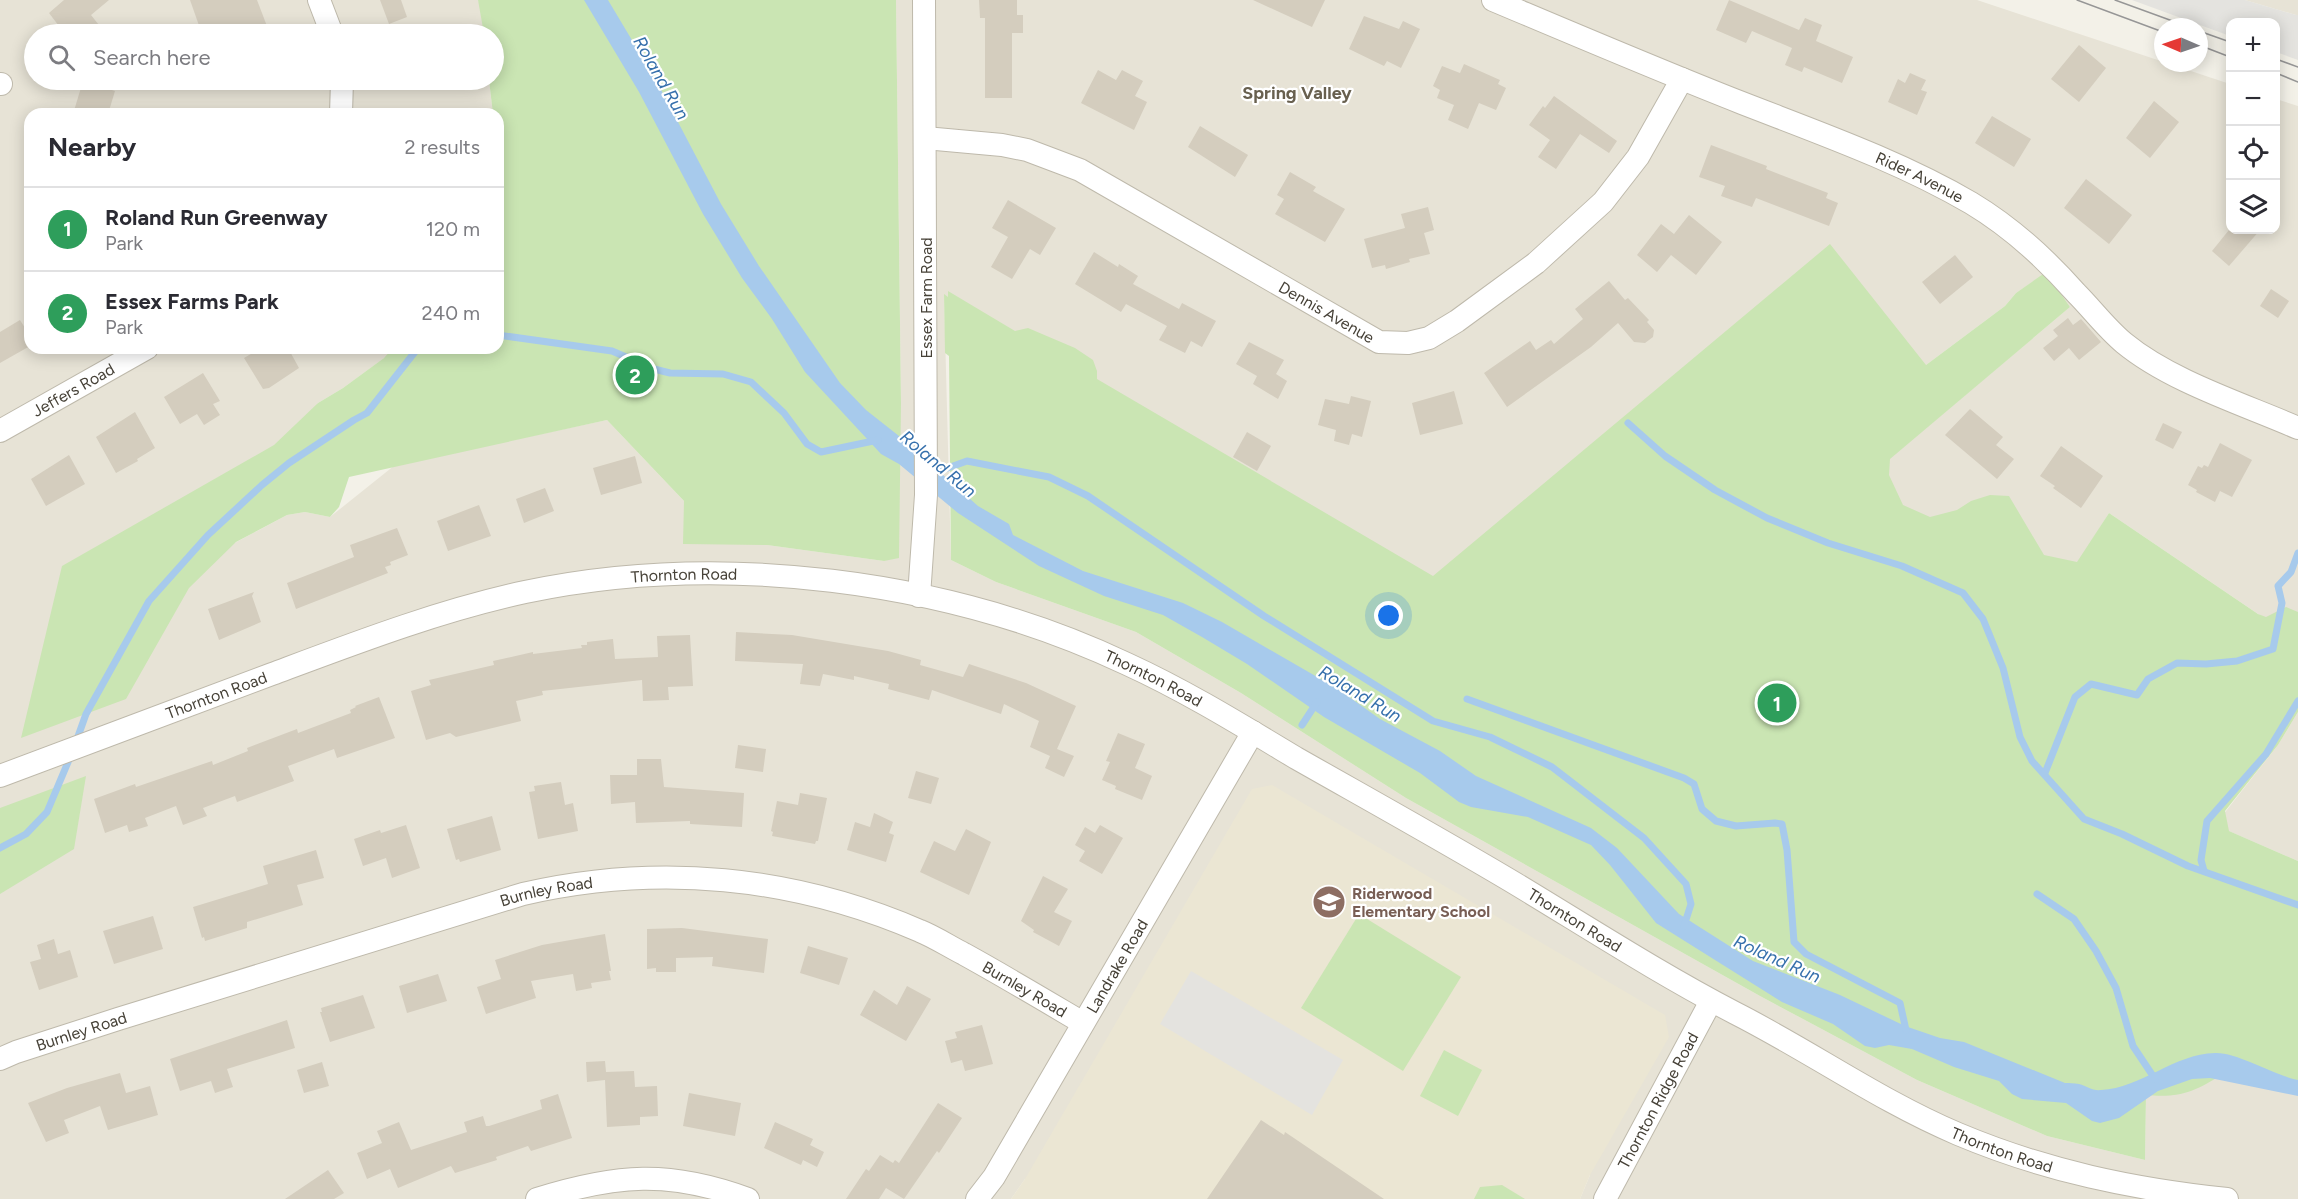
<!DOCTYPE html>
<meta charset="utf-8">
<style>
:root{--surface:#fff;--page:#f7f7f7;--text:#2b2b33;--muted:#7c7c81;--line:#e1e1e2;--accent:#b45309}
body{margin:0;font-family:Figtree,sans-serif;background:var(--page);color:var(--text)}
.controls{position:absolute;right:18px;top:18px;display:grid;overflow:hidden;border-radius:12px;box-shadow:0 3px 15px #0003}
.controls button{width:54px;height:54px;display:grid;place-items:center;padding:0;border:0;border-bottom:2px solid var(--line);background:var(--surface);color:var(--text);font:30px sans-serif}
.compass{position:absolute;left:2154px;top:18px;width:54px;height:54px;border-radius:50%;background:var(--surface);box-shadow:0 3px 15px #0003;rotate:272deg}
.you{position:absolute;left:1389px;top:616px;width:21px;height:21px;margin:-15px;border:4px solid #fff;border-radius:50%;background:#1a73e8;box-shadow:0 0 0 9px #1a73e833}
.badge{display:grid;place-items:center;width:39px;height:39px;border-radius:50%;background:var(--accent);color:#fff;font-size:20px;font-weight:700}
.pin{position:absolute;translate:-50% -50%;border:3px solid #fff;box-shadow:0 2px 6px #0006}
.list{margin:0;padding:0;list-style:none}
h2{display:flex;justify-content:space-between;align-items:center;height:78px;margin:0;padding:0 24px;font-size:26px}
h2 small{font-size:20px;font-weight:400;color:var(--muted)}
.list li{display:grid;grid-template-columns:39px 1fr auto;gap:18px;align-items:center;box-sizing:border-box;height:84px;padding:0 24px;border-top:2px solid var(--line)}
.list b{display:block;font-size:22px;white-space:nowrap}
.list p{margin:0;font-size:20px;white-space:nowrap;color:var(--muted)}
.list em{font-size:20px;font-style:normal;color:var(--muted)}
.icon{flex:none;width:33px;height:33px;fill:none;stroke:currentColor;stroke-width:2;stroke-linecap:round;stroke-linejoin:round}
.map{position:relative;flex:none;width:2298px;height:1199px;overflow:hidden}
.search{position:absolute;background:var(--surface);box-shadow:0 3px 15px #0003;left:24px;top:24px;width:480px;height:66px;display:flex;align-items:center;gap:15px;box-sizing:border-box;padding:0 21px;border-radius:33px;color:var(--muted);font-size:22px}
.panel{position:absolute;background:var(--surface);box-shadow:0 3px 15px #0003;left:24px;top:108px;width:480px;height:246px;border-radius:18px}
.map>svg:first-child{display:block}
</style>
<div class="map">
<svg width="2298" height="1199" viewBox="0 0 2298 1199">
<rect width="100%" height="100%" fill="#f3f1e8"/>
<!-- residential -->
<g fill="#e7e3d6">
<path d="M0 0H478L481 8 484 34H34V80H489L493 114H30V348H398L343 388 318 403 175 602 216 553 287 515 305 512 330 517 395 465 607 420 684 501 767 545 884 561 901 403 896 0H1977L2230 84V230H2276V99L2298 106V641L2109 513 2040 623 1846 495 2070 307 2046 273 2016 293 2005 306 1926 365 1451 583 1421 577 991 337 944 295 951 560 996 582 1136 632 1241 693 1406 798 1760 996 1917 1080 2047 1136 2145 1160 2146 1094 2223 1074 2298 1092V1199H1580L1590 1175 1025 1179 1011 1199H0Z"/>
<path d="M2245 0H2298V15H2296Z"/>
<path d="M2298 712V861L2215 825 2278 745Z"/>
</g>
<!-- education -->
<path fill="#ebe6d3" d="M1272 785 1665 1015 1669 1037 1590 1175 1580 1199H1011L1025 1179 1252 789Z"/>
<!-- green -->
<g fill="#cae5b3">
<path d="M478 0H896L901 403 899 558 884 561 767 545 683 544 684 501 607 420 349 477 339 507 330 517 305 512 287 515 236 542 189 588 126 699 21 738 62 566 274 445 318 403 343 388 384 358 393 348H498V114H493L489 80H494V34H484Z"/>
<path d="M1830 244 1926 365 2005 306 2016 293 2046 272 2070 307 1890 459 1889 475 1903 505 1930 517 1957 510 1971 501 1990 495 2009 496 2044 555 2077 562 2109 513 2258 614 2266 617 2286 607 2298 612V712L2278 745 2225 811 2229 831 2298 861V1092L2223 1074C2194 1092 2181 1098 2146 1095L2145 1160 2047 1136 1917 1080 1760 996 1406 798 1241 693 1136 632 996 582 951 560 949 356 945 353 944 294 948 297V291L1015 331 1028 328 1075 348 1093 360 1097 371V379L1433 576Z"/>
<path d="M86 776 74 849 0 894V808Z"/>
<path d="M1359 914 1461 977 1403 1071 1301 1008Z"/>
<path d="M1444 1050 1482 1070 1458 1116 1420 1096Z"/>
<path d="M1502 1185 1525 1199H1474L1480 1187Z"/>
</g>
<!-- parking -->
<g fill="#e4e3df">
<path d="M2132 0H2245L2296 15H2298V60L2276 52V22H2230V36Z"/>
<path d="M1191 971 1343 1060 1312 1115 1160 1024Z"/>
</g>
<!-- water -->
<path fill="#a7caec" d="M584 0H608L657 82 721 204 759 266 840 383 866 410 899 436 978 506 1009 524 1013 535 1083 571 1183 603 1222 622 1338 689 1380 719 1440 751 1476 776 1591 828 1617 848 1679 914 1753 961 1840 995 1905 1026 1940 1038 1964 1042 2065 1083C2069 1083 2074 1083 2079 1084 2087 1086 2092 1091 2101 1090 2141 1088 2174 1054 2215 1053 2237 1052 2273 1075 2298 1080V1096L2210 1078 2192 1079 2158 1091 2119 1118 2100 1123 2092 1121 2066 1103 2022 1099 2012 1094 1999 1081 1954 1067 1912 1049 1889 1045 1875 1048 1865 1046 1833 1024 1782 1002 1656 923 1610 865 1591 845 1528 817 1471 807 1459 802 1420 773 1324 717 1247 664 1202 637 1163 615 1104 596 1039 566 958 513 899 464 881 454 805 372 772 319 742 278 703 214 639 92Z"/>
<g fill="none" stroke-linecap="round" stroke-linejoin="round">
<!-- stream -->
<g stroke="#a7caec" stroke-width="7">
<path d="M498 335 612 351 654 369 670 373 723 374 751 382 784 413 807 444 821 452 878 440"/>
<path d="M1628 423 1665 456 1715 490 1767 518 1828 543 1902 566 1963 593 1983 619 2003 668 2020 737 2032 761 2084 819 2122 834 2188 866 2298 905"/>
<path d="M931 474 967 461 1049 477 1088 496 1264 616 1433 721 1490 737 1552 767 1644 838 1686 884 1691 904 1684 926"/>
<path d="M1467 699 1684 778 1694 784 1702 809 1716 821 1736 826 1775 823 1782 824 1787 850 1794 942 1806 954 1900 1003 1906 1030"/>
<path d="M1302 725 1317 702"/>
<path d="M76 742 86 714 149 601 208 535 262 485 289 463 354 420 367 413 418 348"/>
<path d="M2045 773 2075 697 2091 684 2137 695 2148 679 2177 663 2206 664 2237 661 2273 649 2282 603 2278 586 2291 572 2298 553"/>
<path d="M0 848 26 834 47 812 71 755"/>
<path d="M2204 871 2201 860 2207 821 2266 754 2298 701"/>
<path d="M2037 894 2074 919 2096 951 2116 988 2133 1046 2155 1079"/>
</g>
</g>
<!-- building -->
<g fill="#d4cdbe">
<path d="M64 0H109L91 15 106 34H65L49 13Z"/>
<path d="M190 0H257L270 34H202Z"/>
<path d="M380 0H401L407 17 389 24Z"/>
<path d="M979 0H1017V15H1023V33H1012V98H985V18H980Z"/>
<path d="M1253 0H1325L1312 27Z"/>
<path d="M1729 0 1799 30 1805 18 1822 25 1816 41 1853 57 1842 83 1804 67 1802 72 1785 65 1792 48 1752 31 1746 43 1716 30Z"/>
<path d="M1364 16 1399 29 1403 21 1420 29 1401 68 1387 61 1384 66 1349 49Z"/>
<path d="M2079 45 2106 68 2079 102 2051 79Z"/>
<path d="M1464 64 1500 80 1498 84 1506 88 1496 110 1479 103 1468 129 1448 120 1454 105 1437 98 1440 90 1433 86 1442 66 1460 73Z"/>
<path d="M1098 70 1116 80 1122 70 1143 81 1135 96 1147 102 1134 130 1081 103Z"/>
<path d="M1910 73 1926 80 1921 90 1927 92 1917 115 1888 102 1898 79 1905 83Z"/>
<path d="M83 81 115 91 108 114H73Z"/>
<path d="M1554 96 1617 141 1609 153 1580 134 1556 169 1538 157 1550 140 1529 125 1543 106 1545 108Z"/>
<path d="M2154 101 2179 122 2150 158 2126 138Z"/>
<path d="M1992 116 2031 139 2014 167 1975 143Z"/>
<path d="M1200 126 1248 155 1235 177 1188 147Z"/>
<path d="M1711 145 1767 166 1766 169 1828 193 1826 198 1838 203 1829 226 1756 198 1752 207 1721 196 1725 186 1699 177Z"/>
<path d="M1290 172 1316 187 1313 191 1345 209 1325 242 1275 214 1284 199 1277 195Z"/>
<path d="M2086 179 2132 215 2109 244 2064 208Z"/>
<path d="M1008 200 1056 228 1040 255 1030 249 1012 279 991 267 1008 237 992 228Z"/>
<path d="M1428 207 1434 230 1424 233 1430 254 1409 259 1410 262 1386 269 1385 265 1372 268 1364 239 1405 228 1401 214Z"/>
<path d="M1689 215 1722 242 1696 275 1671 255 1657 272 1637 255 1661 224 1674 234Z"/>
<path d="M2229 230H2260L2229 266 2212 251Z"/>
<path d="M1094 252 1118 267 1119 264 1138 276 1133 284 1179 309 1182 303 1216 321 1202 347 1191 341 1185 353 1159 340 1167 326 1126 304 1121 312 1075 284Z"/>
<path d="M1955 255 1973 277 1940 304 1922 282Z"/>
<path d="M1609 281 1625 300 1628 298 1649 320 1647 322 1654 330 1653 337 1645 343 1634 342 1618 323 1591 347 1507 407 1484 373 1530 341 1536 350 1551 340 1554 344 1583 319 1575 309Z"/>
<path d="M2271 289 2289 301 2278 318 2260 306Z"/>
<path d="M2068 318 2073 325 2081 319 2101 342 2079 360 2069 348 2054 361 2043 348 2058 336 2053 330Z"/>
<path d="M20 320 30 336V346L0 363V332Z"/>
<path d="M1249 342 1284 360 1276 374 1287 381 1278 399 1253 384 1257 376 1236 364Z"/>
<path d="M261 348H288L299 368 269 388 263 389 244 358Z"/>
<path d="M203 373 220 401 213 404 220 415 204 425 197 414 180 424 164 397Z"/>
<path d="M1454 391 1463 424 1420 435 1412 403Z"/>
<path d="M1351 396 1371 401 1362 437 1352 434 1349 445 1334 441 1336 430 1318 425 1325 399 1349 404Z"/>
<path d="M1970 409 2003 437 1996 445 2014 459 1997 479 1945 435Z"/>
<path d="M135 412 155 448 137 459 138 461 116 473 96 437Z"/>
<path d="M2163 423 2182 432 2173 449 2155 440Z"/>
<path d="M1247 432 1271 446 1257 471 1233 457Z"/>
<path d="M2220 443 2252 460 2232 497 2220 491 2215 502 2196 492 2197 490 2188 485 2198 466 2202 468 2204 465 2208 467Z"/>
<path d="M2061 446 2103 476 2081 508 2053 488 2055 486 2040 476Z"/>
<path d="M69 455 85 484 46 506 31 479Z"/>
<path d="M635 456 642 483 601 495 593 468Z"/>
<path d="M545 488 554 511 524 523 516 499Z"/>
<path d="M479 505 491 536 448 551 437 521Z"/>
<path d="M397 528 408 555 390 562 391 565 385 567 388 573 296 609 287 583 354 557 350 545Z"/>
<path d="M254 592 252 596 261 622 219 640 208 609Z"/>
<path d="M736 632 792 635 888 651 921 660 920 665 963 677 969 664 1026 683 1076 706 1057 749 1074 756 1064 777 1045 768 1050 756 1030 747 1039 721 1004 704 1001 714 932 690 929 700 888 689 889 684 854 676V680L823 674 820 686 800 684 803 664 735 661Z"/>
<path d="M690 635 693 686 668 687 669 700 643 701 642 680 542 691 543 695 516 701 521 721 456 737 450 733 426 740 411 691 431 685 429 680 494 665 493 661 533 652V654L582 648 581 645H587V642L613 639 615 659 658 657 657 636Z"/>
<path d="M379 697 395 738 337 758 334 749 288 766 294 781 237 802 235 796 203 808 207 816 183 825 176 806 145 818 148 826 129 832 127 825 105 833 94 799 135 784 136 787 212 761 213 765 248 751 247 748 297 729 298 733 351 713 350 710 356 707 355 706Z"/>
<path d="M1118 733 1145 744 1135 768 1152 776 1142 800 1115 789 1116 786 1102 780 1110 762 1106 761Z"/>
<path d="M738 745 766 749 763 772 735 768Z"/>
<path d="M637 759H661L664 787 744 793 742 827 690 824V821L636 823 635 802 611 804 610 775H637Z"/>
<path d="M916 771 939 778 931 804 908 798Z"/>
<path d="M561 782 565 805 573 803 578 831 538 839 529 792 535 791 534 786Z"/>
<path d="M800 793 827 798 818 841H816L815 844 772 836 773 832 771 831 777 801 798 805Z"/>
<path d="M874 813 893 822 889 833 894 835 886 862 847 850 855 822 870 827Z"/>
<path d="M492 816 501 850 460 862 459 859 456 860 447 829Z"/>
<path d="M406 825 420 868 392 878 386 858 363 866 354 839 380 830 381 833Z"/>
<path d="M1100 825 1123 838 1102 874 1079 861 1085 851 1075 845 1085 827 1095 833Z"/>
<path d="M966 829 991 842 969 895 920 872 934 841 955 851Z"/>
<path d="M316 850 324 878 297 885 303 905 247 922V928L205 941 204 937 202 938 193 907 268 884 263 866Z"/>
<path d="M1043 876 1068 889 1054 912 1072 921 1059 946 1033 932 1034 930 1021 921Z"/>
<path d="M153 916 163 949 114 964 103 931Z"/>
<path d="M682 928 768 939 764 973 712 966 713 957 676 958V972H656V968L647 969V929Z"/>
<path d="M605 934 611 971H609L611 980 591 983 592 988 576 991 573 974 531 981 536 998 486 1014 477 987 501 979 495 960 542 945Z"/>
<path d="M54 939 58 954 70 950 78 977 39 990 30 962 41 959 37 945Z"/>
<path d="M808 946 848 958 839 985 800 973Z"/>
<path d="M438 974 447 1001 407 1013 399 986Z"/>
<path d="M907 986 931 999 906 1041 860 1015 874 990 897 1005Z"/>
<path d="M363 995 375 1028 330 1042 320 1012H322L321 1008Z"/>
<path d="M287 1020 295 1048 227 1069 233 1087 215 1093 211 1081 180 1091 170 1059Z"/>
<path d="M982 1025 993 1064 965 1071 962 1060 951 1063 945 1041 957 1038 955 1032Z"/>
<path d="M605 1061 606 1072 634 1071 635 1087 657 1086 658 1116 640 1117V1125L607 1127 605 1080 587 1082 586 1062Z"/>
<path d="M322 1062 329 1086 304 1093 297 1070Z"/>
<path d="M120 1073 126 1093 150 1086 158 1115 108 1130 100 1106 64 1120 69 1133 46 1142 28 1103 67 1088Z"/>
<path d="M689 1093 741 1103 735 1136 683 1126Z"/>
<path d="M558 1094 572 1138 531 1151 528 1146 496 1157 497 1160 455 1173 451 1166 398 1188 390 1169 367 1179 357 1153 382 1143 377 1131 399 1122 411 1150 467 1132 464 1122 483 1116 486 1126H489L542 1109 540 1100Z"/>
<path d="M938 1103 962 1118 939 1153 937 1151 904 1199 886 1188 879 1199H846L866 1169 869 1171 880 1155 893 1163 895 1160 899 1163Z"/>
<path d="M1261 1120 1284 1135 1285 1132 1384 1199H1207Z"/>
<path d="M775 1122 813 1139 810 1145 824 1152 817 1167 803 1160 801 1165 764 1148Z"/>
<path d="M328 1170 344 1193 334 1199H285Z"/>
</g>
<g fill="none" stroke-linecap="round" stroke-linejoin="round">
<!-- minor casing -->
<g stroke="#beb9ab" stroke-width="24">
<g id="minor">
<path d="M319 0 332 34"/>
<path id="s1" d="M1493 0C1576 35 1658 70 1742 103 1819 133 1899 161 1971 203 2011 227 2045 258 2076 293 2092 309 2106 328 2124 343 2170 381 2243 404 2298 428"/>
<path d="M0 84H1"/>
<path d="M341 114 342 80"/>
<path id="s2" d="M925 138 1002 145 1027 150 1080 170 1379 342 1408 343 1429 338 1457 321 1536 263 1603 202 1638 157 1682 79"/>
<path id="s3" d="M0 431 147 348"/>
<path d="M919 596 926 495 924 0"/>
<path id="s4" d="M0 776C91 742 181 708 272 674 355 643 438 611 525 592 720 551 947 579 1127 664 1186 691 1241 725 1296 758 1370 800 1444 841 1516 884 1589 928 1660 974 1735 1013 1810 1051 1880 1101 1958 1134 2046 1171 2133 1189 2227 1199"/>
<path id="s5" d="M0 1059 16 1052 118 1019 523 894C658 863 793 876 920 931 935 937 950 947 964 954 1004 976 1044 1000 1083 1023"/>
<path d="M537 1199C617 1174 669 1170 748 1199"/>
<path id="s6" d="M977 1199 994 1177 1253 732"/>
<path id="s7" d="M1605 1199 1711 1001"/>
</g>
</g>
<!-- minor -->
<use href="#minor" stroke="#fff" stroke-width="22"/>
<!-- tram -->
<g stroke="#969696" stroke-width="1.5">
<path d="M2077 0 2163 32"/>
<path d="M2115 0 2189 27"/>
<path d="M2199 31 2230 42"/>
<path d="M2199 45 2230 57"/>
<path d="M2276 59 2298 67"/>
<path d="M2276 73 2298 82"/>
</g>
</g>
<!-- icons -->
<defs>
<g id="school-disc" transform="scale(1.725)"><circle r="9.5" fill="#8d6e63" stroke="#fff"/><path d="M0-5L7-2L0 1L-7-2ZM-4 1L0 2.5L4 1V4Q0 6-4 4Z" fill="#fff"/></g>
</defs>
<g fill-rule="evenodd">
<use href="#school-disc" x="1329" y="902"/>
</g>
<g text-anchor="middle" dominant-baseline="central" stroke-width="4.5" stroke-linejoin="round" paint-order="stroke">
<!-- street labels -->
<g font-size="16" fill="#464137" stroke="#fff">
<text stroke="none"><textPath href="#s1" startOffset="462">Rider Avenue</textPath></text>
<text transform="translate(926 298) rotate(-90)">Essex Farm Road</text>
<text stroke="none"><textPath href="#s2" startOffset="444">Dennis Avenue</textPath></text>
<text stroke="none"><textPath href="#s3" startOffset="84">Jeffers Road</textPath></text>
<text stroke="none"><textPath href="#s4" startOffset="717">Thornton Road</textPath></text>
<text stroke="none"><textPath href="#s4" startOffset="1203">Thornton Road</textPath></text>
<text stroke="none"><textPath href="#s4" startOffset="231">Thornton Road</textPath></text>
<text stroke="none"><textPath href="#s5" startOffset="572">Burnley Road</textPath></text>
<text stroke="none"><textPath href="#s4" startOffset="1689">Thornton Road</textPath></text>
<text stroke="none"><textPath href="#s6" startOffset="272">Landrake Road</textPath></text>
<text stroke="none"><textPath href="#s5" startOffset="1074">Burnley Road</textPath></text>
<text stroke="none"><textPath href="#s5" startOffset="86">Burnley Road</textPath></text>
<text stroke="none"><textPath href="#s7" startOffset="112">Thornton Ridge Road</textPath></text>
<text stroke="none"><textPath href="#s4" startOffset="2175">Thornton Road</textPath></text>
</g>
<!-- education labels -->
<g font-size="16" font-weight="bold" fill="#785e54" stroke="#fff" text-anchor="start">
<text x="1352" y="893">Riderwood<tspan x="1352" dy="18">Elementary School</tspan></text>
</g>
<!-- water labels -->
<g font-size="18" font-style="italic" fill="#3670ac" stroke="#fff">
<text transform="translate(661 78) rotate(60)">Roland Run</text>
<text transform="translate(938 464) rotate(40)">Roland Run</text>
<text transform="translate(1360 694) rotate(31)">Roland Run</text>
<text transform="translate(1777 959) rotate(24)">Roland Run</text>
</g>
<!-- neighbourhood labels -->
<g font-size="18" font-weight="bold" fill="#68604f" stroke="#fff">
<text x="1297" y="93">Spring Valley</text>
</g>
</g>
</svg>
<div class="controls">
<button>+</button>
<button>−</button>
<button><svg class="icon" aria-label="locate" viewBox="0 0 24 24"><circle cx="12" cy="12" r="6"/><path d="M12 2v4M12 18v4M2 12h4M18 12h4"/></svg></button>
<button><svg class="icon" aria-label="layers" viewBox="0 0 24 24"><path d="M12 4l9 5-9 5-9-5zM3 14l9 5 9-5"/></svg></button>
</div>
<svg class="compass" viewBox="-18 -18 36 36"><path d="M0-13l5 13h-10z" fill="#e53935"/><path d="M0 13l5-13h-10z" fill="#7c7c81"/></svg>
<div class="you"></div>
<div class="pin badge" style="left:1777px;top:703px;background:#2e9e5b">1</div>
<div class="pin badge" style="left:635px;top:375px;background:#2e9e5b">2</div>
<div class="search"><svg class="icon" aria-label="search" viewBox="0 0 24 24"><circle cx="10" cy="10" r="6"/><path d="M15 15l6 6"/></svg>Search here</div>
<section class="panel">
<h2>Nearby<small>2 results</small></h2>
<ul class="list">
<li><span class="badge" style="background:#2e9e5b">1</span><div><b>Roland Run Greenway</b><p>Park</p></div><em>120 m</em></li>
<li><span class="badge" style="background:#2e9e5b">2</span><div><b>Essex Farms Park</b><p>Park</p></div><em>240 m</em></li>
</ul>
</section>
</div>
